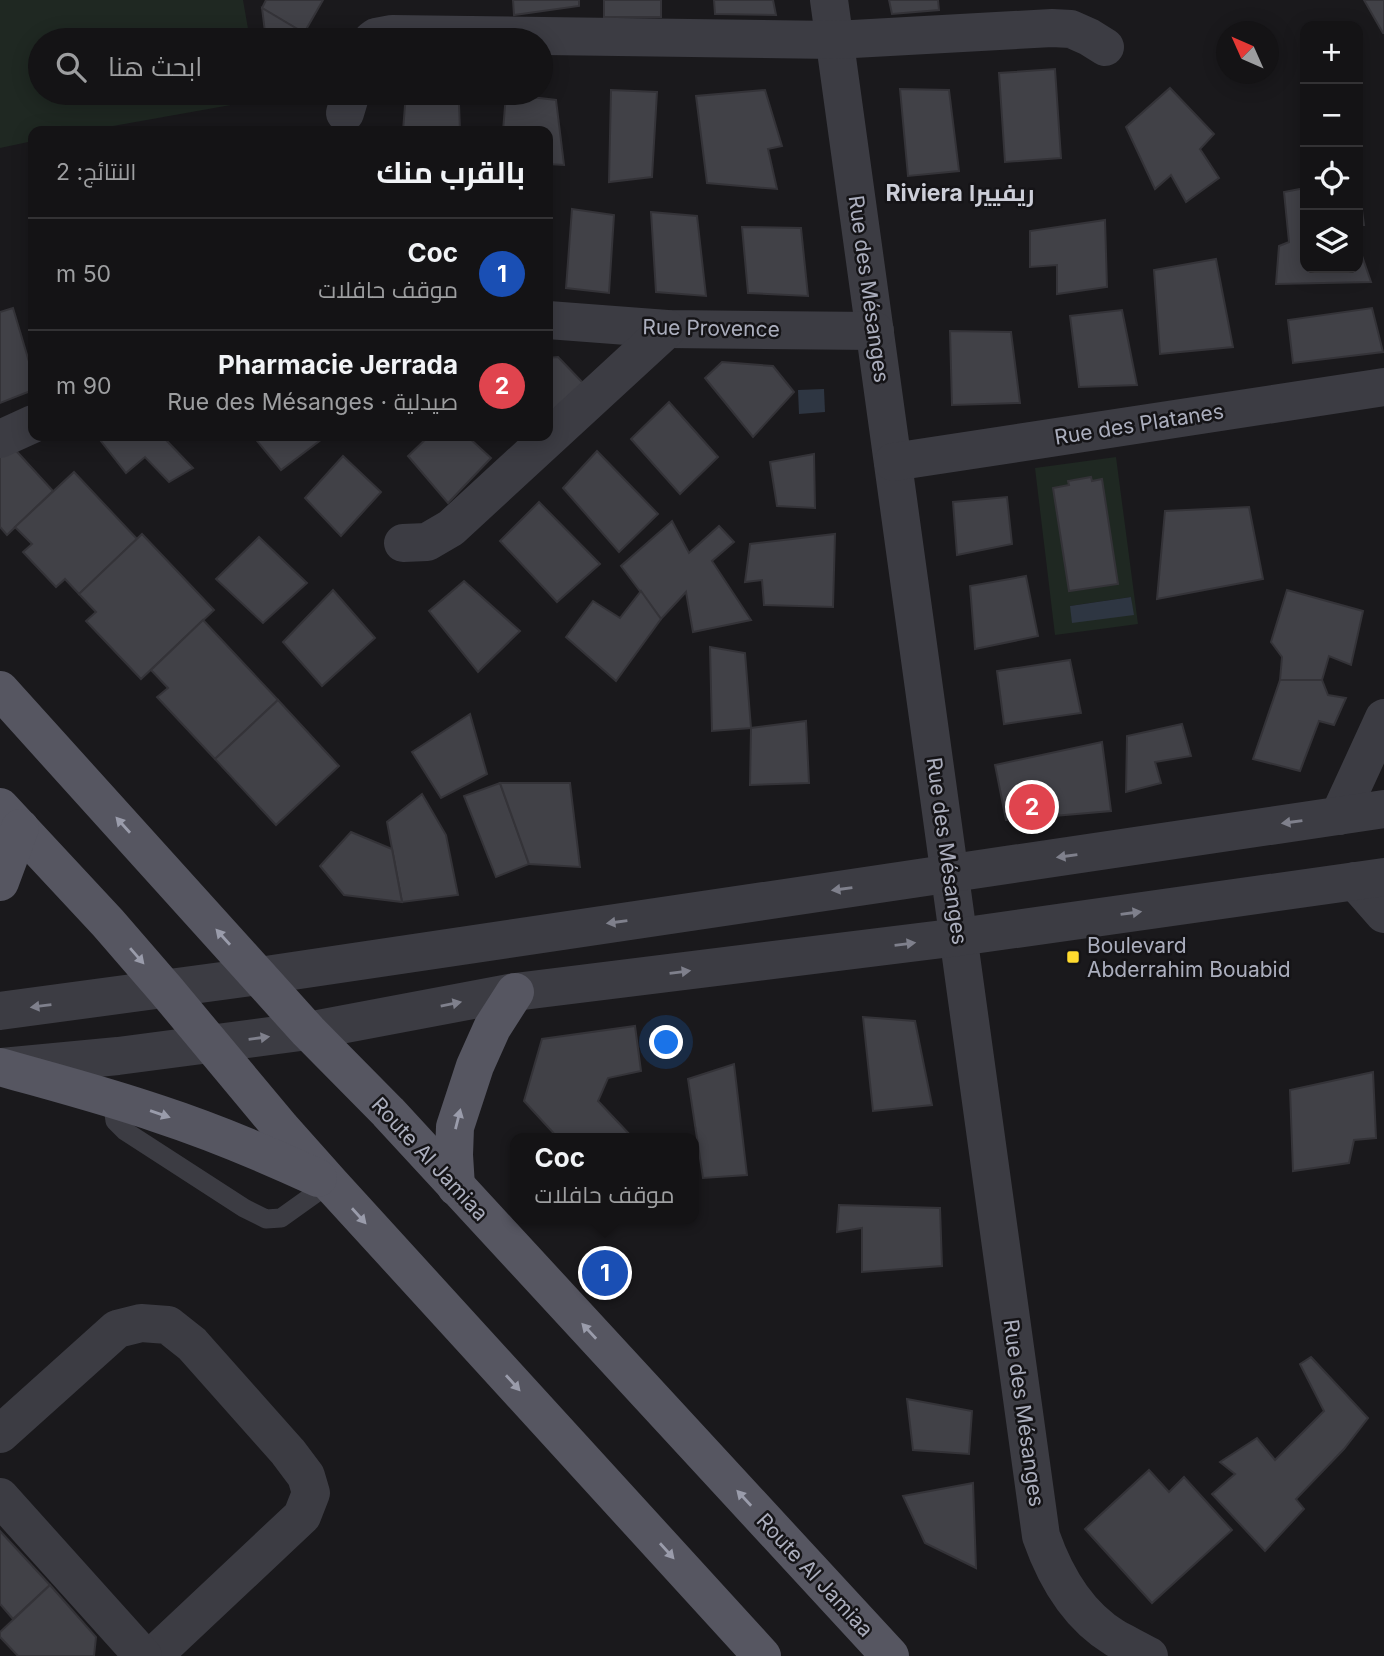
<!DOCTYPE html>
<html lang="ar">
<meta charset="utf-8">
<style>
:root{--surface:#141315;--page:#212022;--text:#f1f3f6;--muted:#9d9ea0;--line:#333234;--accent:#7c3aed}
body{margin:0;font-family:Inter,Cairo,sans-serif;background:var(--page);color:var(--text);direction:rtl}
.controls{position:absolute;right:21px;top:21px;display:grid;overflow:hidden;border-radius:14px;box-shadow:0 4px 18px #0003}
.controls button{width:63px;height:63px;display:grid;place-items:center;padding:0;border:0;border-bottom:2px solid var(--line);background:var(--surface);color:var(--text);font:35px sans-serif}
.compass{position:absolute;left:1216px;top:21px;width:63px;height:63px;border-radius:50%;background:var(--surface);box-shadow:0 4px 18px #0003;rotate:315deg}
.you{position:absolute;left:667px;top:1043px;width:24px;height:24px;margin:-18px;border:5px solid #fff;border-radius:50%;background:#1a73e8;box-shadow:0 0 0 10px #1a73e833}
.badge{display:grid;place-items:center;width:46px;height:46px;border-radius:50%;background:var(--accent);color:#fff;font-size:23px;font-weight:700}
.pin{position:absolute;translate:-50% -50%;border:4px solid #fff;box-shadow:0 2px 7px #0006}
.popup{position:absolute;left:510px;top:1133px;width:189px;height:91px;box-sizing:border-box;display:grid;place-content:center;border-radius:14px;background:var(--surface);filter:drop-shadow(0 2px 5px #0005);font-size:23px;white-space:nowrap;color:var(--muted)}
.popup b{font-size:26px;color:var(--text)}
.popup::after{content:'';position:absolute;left:50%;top:100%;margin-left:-14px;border:14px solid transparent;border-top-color:var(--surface)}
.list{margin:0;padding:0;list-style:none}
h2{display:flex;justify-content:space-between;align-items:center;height:91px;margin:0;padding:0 28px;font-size:30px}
h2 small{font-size:23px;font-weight:400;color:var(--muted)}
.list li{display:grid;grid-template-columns:46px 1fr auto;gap:21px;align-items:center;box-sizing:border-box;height:112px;padding:0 28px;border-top:2px solid var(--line)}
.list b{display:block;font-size:26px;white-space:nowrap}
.list p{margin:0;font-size:23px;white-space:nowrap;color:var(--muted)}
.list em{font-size:23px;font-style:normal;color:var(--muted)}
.icon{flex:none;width:38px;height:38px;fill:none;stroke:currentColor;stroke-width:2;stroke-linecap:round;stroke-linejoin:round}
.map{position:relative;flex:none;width:1384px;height:1656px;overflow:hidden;direction:ltr}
.search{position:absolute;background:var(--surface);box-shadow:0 4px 18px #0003;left:28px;top:28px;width:525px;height:77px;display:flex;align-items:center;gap:18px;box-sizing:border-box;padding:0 24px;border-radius:38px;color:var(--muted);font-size:26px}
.panel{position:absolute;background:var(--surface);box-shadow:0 4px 18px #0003;left:28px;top:126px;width:525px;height:315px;border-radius:14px;direction:rtl}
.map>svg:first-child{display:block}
</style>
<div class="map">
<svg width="1384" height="1656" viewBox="0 0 1384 1656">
<rect width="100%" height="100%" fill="#1a191c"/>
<!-- green -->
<g fill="#1f2822" fill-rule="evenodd">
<path d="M0 0H243L250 40H40V93H258L259 100 85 131H33V141L0 148Z"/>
<path d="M1116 457 1138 624 1055 635 1035 468ZM1091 477 1117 584 1070 591 1053 488 1069 485V480ZM1131 597 1133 615 1070 606Z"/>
</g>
<!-- water -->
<g fill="#2e3642">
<path d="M824 389 825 412 799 414 798 390Z"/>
<path d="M1131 597 1134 615 1072 623 1070 606Z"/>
</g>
<!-- building -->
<g fill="#414147" stroke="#343338" stroke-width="2">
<path d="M266 0H323L304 33 262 8Z"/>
<path d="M513 0H579V6L514 15Z"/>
<rect x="604" y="0" width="57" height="17"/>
<path d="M714 0H773L776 15 715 14Z"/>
<path d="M889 0H938L939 10 892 14Z"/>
<path d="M1364 0H1384V33H1383Z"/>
<path d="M262 8 304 33 316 40H266Z"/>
<path d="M1055 69 1061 158 1005 162 999 73Z"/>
<path d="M1170 88 1214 134 1200 149 1219 178 1186 202 1171 175 1155 189 1126 127Z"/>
<path d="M900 89 949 90 959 171 908 176Z"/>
<path d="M611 90 657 92 652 177 609 182Z"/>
<path d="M765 90 782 146 768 149 777 189 707 183 696 96Z"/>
<path d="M406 93 459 104 460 131H403Z"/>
<path d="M506 94 556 100 564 165 548 164V131H503Z"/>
<path d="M1358 181 1364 225H1358Z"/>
<path d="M1305 188V268H1358V253H1361L1371 282 1276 284 1279 246 1289 242 1284 192Z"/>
<path d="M572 209 614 215 609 293 566 288Z"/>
<path d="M651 212 697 216 706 296 656 292Z"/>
<path d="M1105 220 1107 287 1057 294V265L1030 267V231Z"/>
<path d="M742 227 801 228 808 296 748 293Z"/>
<path d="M1216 259 1233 347 1160 354 1154 270Z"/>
<path d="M13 308 33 375V390L0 403V312Z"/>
<path d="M1372 308 1383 352 1293 363 1288 320Z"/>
<path d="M1122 310 1137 385 1079 387 1070 316Z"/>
<path d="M950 331 1011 332 1020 403 952 405Z"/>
<path d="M558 357 584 384 548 418V358Z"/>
<path d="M722 362 773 366 794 392 753 437 705 378Z"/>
<path d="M669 402 718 457 680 494 631 439Z"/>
<path d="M97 436H169L165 439 193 468 169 482 145 457 126 473Z"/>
<path d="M253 436H326L281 470Z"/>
<path d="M429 436H467L491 458 448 503 408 456Z"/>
<path d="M9 443 53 491 7 535 0 527V451Z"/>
<path d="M597 451 658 514 619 552 563 488Z"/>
<path d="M814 454 815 508 777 506 770 462Z"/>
<path d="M343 456 381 492 341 536 305 498Z"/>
<path d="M74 472 137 539 79 594 65 579 56 587 23 552 32 544 15 527Z"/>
<path d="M1091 477 1092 481 1102 479 1118 584 1069 591 1053 488 1069 485 1068 481Z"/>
<path d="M1007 497 1012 544 957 555 953 502Z"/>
<path d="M539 502 600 564 557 602 500 541Z"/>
<path d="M1249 507 1263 579 1157 599 1165 511Z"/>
<path d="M672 521 689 553 719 526 734 542 712 561 751 620 693 632 686 592 661 619 621 566Z"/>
<path d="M142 534 214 610 141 679 86 621 96 612 79 594Z"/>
<path d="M835 534 833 607 764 605 762 580 745 582 750 544Z"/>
<path d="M259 537 307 583 263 623 216 579Z"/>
<path d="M1026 576 1038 636 975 649 970 586Z"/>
<path d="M464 581 520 631 478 672 429 611Z"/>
<path d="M333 590 375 638 322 686 283 642Z"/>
<path d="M1287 590 1363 611 1351 665 1329 656 1322 680H1280L1282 657 1271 642Z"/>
<path d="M641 591 661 619 616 681 566 637 593 601 620 618Z"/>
<path d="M203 620 278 700 215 759 157 697 168 688 151 670Z"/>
<path d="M710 647 745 653 751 728 712 731Z"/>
<path d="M1070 660 1081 713 1004 724 997 671Z"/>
<path d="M1280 680H1322L1328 695 1346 698 1334 725 1319 721 1300 771 1253 759Z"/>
<path d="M278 700 339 766 276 825 215 759Z"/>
<path d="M470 714 487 774 441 798 412 752Z"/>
<path d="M806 721 809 783 750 785 751 728Z"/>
<path d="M1182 724 1191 756 1155 762 1161 783 1126 792 1127 736Z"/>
<path d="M1102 742 1111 811 1006 820 995 765Z"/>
<path d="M500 783 529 864 496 877 464 796Z"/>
<path d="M500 783H570L580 867 529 864Z"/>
<path d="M422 794 446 835 458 895 402 902 387 822Z"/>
<path d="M351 832 392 849 402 902 344 895 320 866Z"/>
<path d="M863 1017 915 1021 932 1105 873 1111Z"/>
<path d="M635 1026 641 1071 608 1078 598 1101 633 1138H558L524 1101 542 1039Z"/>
<path d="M734 1064 747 1175 703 1178 688 1079Z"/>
<path d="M1373 1072 1376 1138 1354 1140 1349 1163 1293 1171 1290 1090Z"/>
<path d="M839 1205 940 1208 942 1266 862 1272V1228L837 1232Z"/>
<path d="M1311 1357 1368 1418 1344 1449 1296 1499 1304 1509 1265 1551 1212 1494 1235 1474 1220 1462 1257 1438 1275 1460 1324 1411 1300 1364Z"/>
<path d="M907 1399 972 1411 969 1454 913 1450Z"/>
<path d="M1149 1470 1169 1492 1184 1477 1232 1530 1152 1603 1085 1529Z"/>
<path d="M973 1483 976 1568 925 1543 903 1496Z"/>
<path d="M0 1531 50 1585 13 1619 0 1604Z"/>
<path d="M50 1585 96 1637 94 1656H18L0 1637V1632Z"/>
</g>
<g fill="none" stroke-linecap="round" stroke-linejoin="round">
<!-- service -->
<path stroke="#3c3c43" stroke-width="19" d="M112 1099 115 1121 125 1131 244 1208 266 1219 281 1218 330 1183"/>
<!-- minor -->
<g stroke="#3c3c43" stroke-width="38">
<path d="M829 0 1041 1536C1055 1576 1077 1615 1115 1638 1126 1644 1138 1650 1149 1656"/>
<path d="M372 40 376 37 392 34 835 40 1052 28 1071 29 1089 37 1105 47"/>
<path d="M345 113 351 93"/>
<path d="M548 320 667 329 875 331"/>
<path d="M0 439 33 424"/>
<path d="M893 462 1384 387"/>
<path d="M403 543 427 542 451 528 667 329"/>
<path d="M1339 816 1384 718"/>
<path d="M1355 881 1384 914"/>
<path d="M0 1434 117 1329 141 1323 168 1325 192 1344 288 1452 306 1476 311 1493 302 1516 153 1656"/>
<path d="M0 1497 143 1656"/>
</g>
<!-- tertiary -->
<g stroke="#3c3c43" stroke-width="38">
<path d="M0 1011 259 976 1384 809"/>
<path d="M2 1067 118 1056 308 1031 515 992 959 937 1384 877"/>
</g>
<!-- primary -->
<g stroke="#565661" stroke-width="38">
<path d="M0 690 308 1031 388 1112 890 1656"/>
<path d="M0 807 108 923 166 990 281 1128 330 1183 762 1656"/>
<path d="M0 882 20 828"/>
<path d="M0 1067C53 1082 107 1096 159 1114 214 1132 266 1154 318 1178"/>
<path d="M456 1187 454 1155 455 1127 475 1066 492 1028 515 992"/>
</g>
</g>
<!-- one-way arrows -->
<defs><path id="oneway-solid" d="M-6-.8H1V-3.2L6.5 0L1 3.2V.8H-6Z" transform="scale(1.75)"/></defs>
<g fill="#7f808c">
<use href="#oneway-solid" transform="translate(1292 822) rotate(172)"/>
<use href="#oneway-solid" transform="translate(1067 856) rotate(172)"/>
<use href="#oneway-solid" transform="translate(842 889) rotate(172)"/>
<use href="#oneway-solid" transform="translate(1131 913) rotate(-8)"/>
<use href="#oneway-solid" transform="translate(617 922) rotate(172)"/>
<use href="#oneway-solid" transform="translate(905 944) rotate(-7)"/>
<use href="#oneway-solid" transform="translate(680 972) rotate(-7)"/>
<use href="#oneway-solid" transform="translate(451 1004) rotate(-11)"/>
<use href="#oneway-solid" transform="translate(41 1006) rotate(173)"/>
<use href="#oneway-solid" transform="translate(259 1038) rotate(-8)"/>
</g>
<g fill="#9a9cab">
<use href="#oneway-solid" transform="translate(123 825) rotate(-132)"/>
<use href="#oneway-solid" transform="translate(223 937) rotate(-132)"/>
<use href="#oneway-solid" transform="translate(137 956) rotate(49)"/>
<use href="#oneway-solid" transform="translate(160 1114) rotate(19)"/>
<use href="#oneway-solid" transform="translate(458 1119) rotate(-76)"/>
<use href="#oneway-solid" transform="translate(359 1216) rotate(48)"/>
<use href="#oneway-solid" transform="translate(589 1331) rotate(-133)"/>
<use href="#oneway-solid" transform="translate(513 1383) rotate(48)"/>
<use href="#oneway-solid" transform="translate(744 1498) rotate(-133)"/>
<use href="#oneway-solid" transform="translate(667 1551) rotate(48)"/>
</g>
<!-- markers -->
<rect fill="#ffdb2f" stroke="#151417" stroke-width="2.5" x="1066" y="950" width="14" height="14" rx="3.5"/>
<g text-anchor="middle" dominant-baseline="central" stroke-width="5" stroke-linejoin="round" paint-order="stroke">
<!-- street labels -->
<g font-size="21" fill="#abaebd" stroke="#151417">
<text transform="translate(869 289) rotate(82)">Rue des Mésanges</text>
<text transform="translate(711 328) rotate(1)">Rue Provence</text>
<text transform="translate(1139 424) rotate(-9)">Rue des Platanes</text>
<text transform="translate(947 851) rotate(82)">Rue des Mésanges</text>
<text transform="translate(430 1159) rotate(47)">Route Al Jamiaa</text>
<text transform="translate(1024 1413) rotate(82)">Rue des Mésanges</text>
<text transform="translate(815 1575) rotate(47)">Route Al Jamiaa</text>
</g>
<!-- poi labels -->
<g font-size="21" fill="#abaebd" stroke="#151417" text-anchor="start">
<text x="1087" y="945">Boulevard<tspan x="1087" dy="24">Abderrahim Bouabid</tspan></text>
</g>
<!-- neighbourhood labels -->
<g font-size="23" font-weight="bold" fill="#ccced8" stroke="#151417">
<text x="960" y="193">Riviera ريفييرا</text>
</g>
</g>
</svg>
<div class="controls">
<button>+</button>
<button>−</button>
<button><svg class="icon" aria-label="locate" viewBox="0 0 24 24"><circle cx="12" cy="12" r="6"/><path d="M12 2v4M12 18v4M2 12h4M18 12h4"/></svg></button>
<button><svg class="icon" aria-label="layers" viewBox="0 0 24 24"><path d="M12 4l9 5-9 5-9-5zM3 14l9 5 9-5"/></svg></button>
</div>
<svg class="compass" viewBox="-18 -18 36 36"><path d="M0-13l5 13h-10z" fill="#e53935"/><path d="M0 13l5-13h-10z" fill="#9d9ea0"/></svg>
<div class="you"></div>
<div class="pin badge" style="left:605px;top:1273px;background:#1a4fb4">1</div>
<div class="popup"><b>Coc</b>موقف حافلات</div>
<div class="pin badge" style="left:1032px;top:807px;background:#e0444e">2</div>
<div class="search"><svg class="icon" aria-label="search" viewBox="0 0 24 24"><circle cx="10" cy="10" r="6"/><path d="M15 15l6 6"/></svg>ابحث هنا</div>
<section class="panel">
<h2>بالقرب منك<small>النتائج: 2</small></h2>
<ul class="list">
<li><span class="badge" style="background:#1a4fb4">1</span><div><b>Coc</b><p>موقف حافلات</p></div><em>50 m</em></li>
<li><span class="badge" style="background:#e0444e">2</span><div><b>Pharmacie Jerrada</b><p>صيدلية · Rue des Mésanges</p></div><em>90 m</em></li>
</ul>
</section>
</div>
